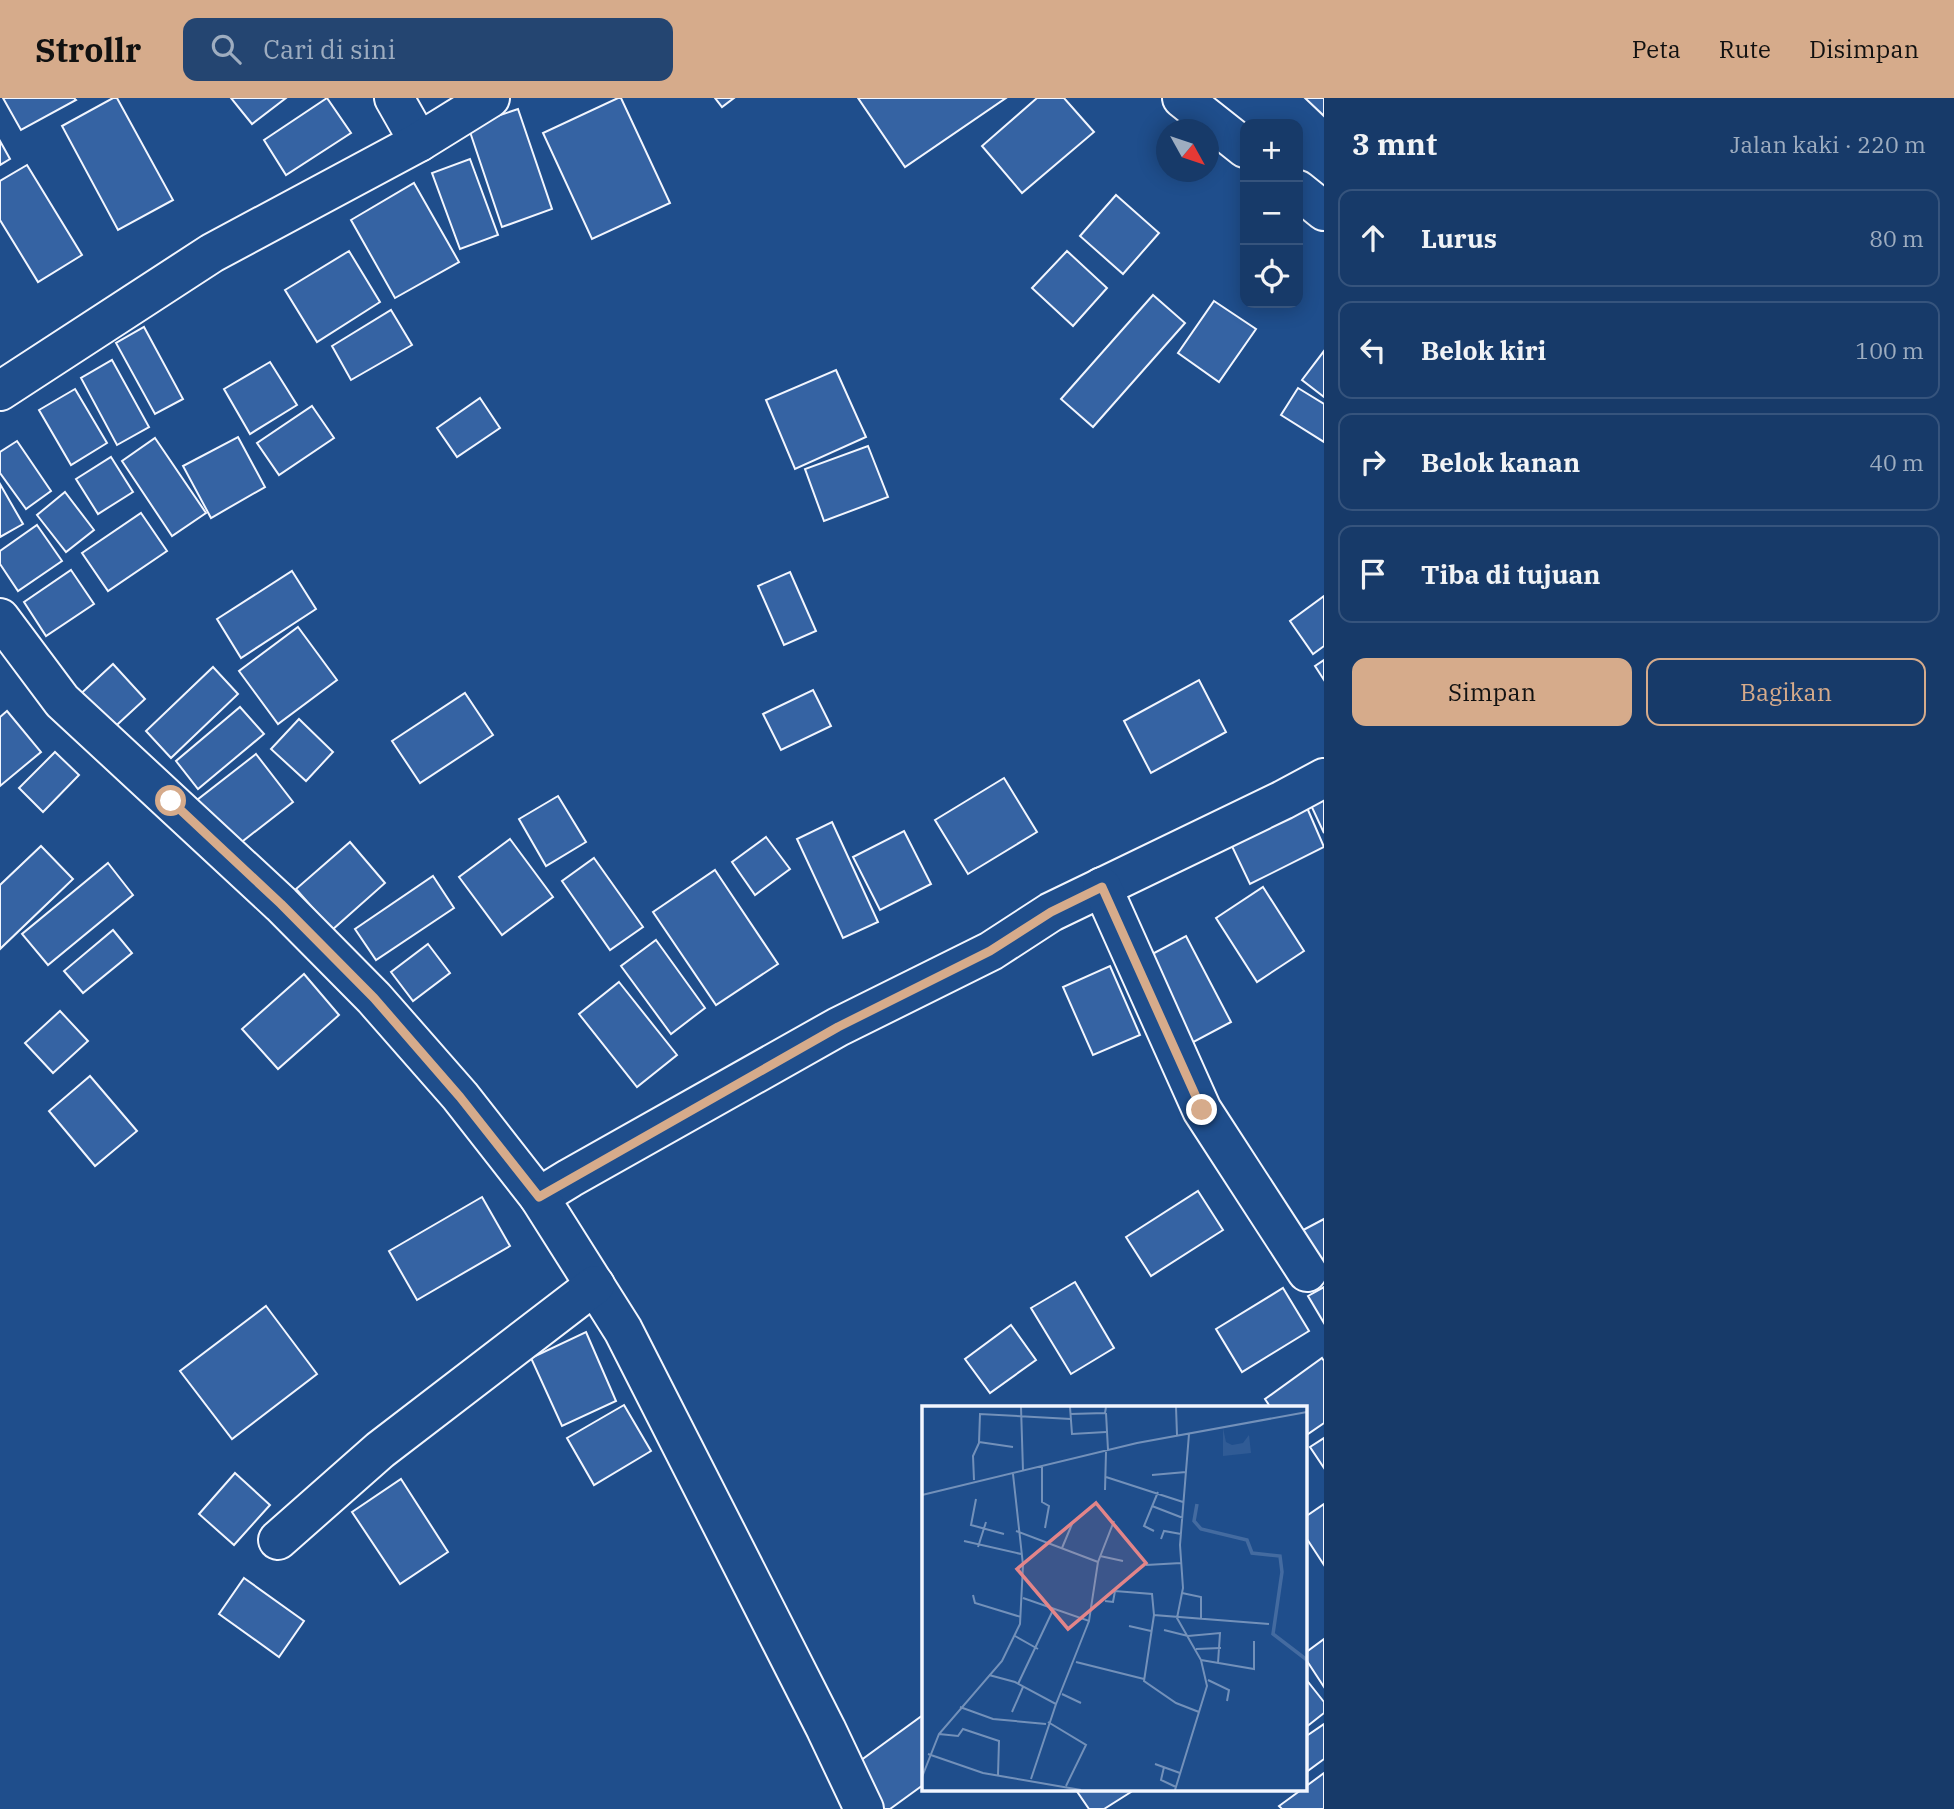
<!DOCTYPE html>
<html lang="id">
<meta charset="utf-8">
<style>
:root{--surface:#173a69;--page:#244571;--text:#f1f3f6;--muted:#9eadc0;--line:#36547d;--accent:#d6ab8b}
body{margin:0;font-family:"IBM Plex Serif",serif;background:var(--page);color:var(--text)}
.controls{position:absolute;right:21px;top:21px;display:grid;overflow:hidden;border-radius:14px;box-shadow:0 4px 18px #0003}
.controls button{width:63px;height:63px;display:grid;place-items:center;padding:0;border:0;border-bottom:2px solid var(--line);background:var(--surface);color:var(--text);font:35px sans-serif}
.compass{position:absolute;left:1156px;top:21px;width:63px;height:63px;border-radius:50%;background:var(--surface);box-shadow:0 4px 18px #0003;rotate:130deg}
.stop{position:absolute;width:21px;height:21px;margin:-16px;border:5px solid #d6ab8b;border-radius:50%;background:#fff}
.stop.end{background:#d6ab8b;border-color:#fff;box-shadow:0 2px 7px #0008}
.list{margin:0;padding:0;list-style:none}
h2{display:flex;justify-content:space-between;align-items:center;height:91px;margin:0;padding:0 28px;font-size:30px}
h2 small{font-size:23px;font-weight:400;color:var(--muted)}
.list li{display:grid;grid-template-columns:46px 1fr auto;gap:21px;align-items:center;box-sizing:border-box;height:98px;margin:0 14px 14px;padding:0 14px;border:2px solid var(--line);border-radius:14px}
.list b{display:block;font-size:26px;white-space:nowrap}
.list em{font-size:23px;font-style:normal;color:var(--muted)}
.actions{display:flex;gap:14px;padding:21px 28px}
.actions a{flex:1;padding:16px 0;border:2px solid var(--accent);border-radius:14px;text-align:center;font-size:24px;color:var(--accent)}
.actions .main{background:var(--accent);color:#111}
.icon{flex:none;width:38px;height:38px;fill:none;stroke:currentColor;stroke-width:2;stroke-linecap:round;stroke-linejoin:round}
.map{position:relative;flex:none;width:1324px;height:1711px;overflow:hidden}
header{display:flex;align-items:center;gap:42px;box-sizing:border-box;height:98px;padding:0 35px;background:var(--accent);color:#111}
header strong{font-size:33px}
nav{display:flex;gap:38px;margin-inline-start:auto;font-size:24px}
.search{width:490px;height:63px;background:var(--page);display:flex;align-items:center;gap:18px;box-sizing:border-box;padding:0 24px;border-radius:14px;color:var(--muted);font-size:26px}
main{display:flex}
aside{flex:1;background:var(--surface)}
.map>svg:first-child{display:block}
</style>
<header>
<strong>Strollr</strong>
<div class="search"><svg class="icon" aria-label="search" viewBox="0 0 24 24"><circle cx="10" cy="10" r="6"/><path d="M15 15l6 6"/></svg>Cari di sini</div>
<nav><a>Peta</a><a>Rute</a><a>Disimpan</a></nav>
</header>
<main>
<div class="map">
<svg width="1324" height="1711" viewBox="0 0 1324 1711">
<rect width="100%" height="100%" fill="#1f4e8c"/>
<!-- building -->
<g fill="#3563a3" stroke="#f2f6ff" stroke-width="2">
<path d="M3 0H74L76 2 21 32Z"/>
<path d="M113 0H117L173 102 118 132 62 28Z"/>
<path d="M231 0H286L252 26Z"/>
<path d="M327 0 351 35 286 77 264 42Z"/>
<path d="M618 0H621L670 105 592 141 543 35Z"/>
<path d="M715 0H734L722 9Z"/>
<path d="M858 0H1006L905 69Z"/>
<path d="M1037 0H1064L1094 34 1022 95 982 48Z"/>
<path d="M1305 0H1324V18Z"/>
<path d="M518 11 552 111 502 129 468 28Z"/>
<path d="M0 43 10 61 0 67Z"/>
<path d="M470 61 498 137 460 151 432 75Z"/>
<path d="M27 67 82 157 38 184 0 122V83Z"/>
<path d="M414 85 459 164 395 200 351 122Z"/>
<path d="M1116 97 1159 135 1123 176 1080 138Z"/>
<path d="M349 153 380 204 317 244 285 192Z"/>
<path d="M1067 153 1107 190 1073 228 1032 190Z"/>
<path d="M1153 197 1185 225 1093 329 1061 301Z"/>
<path d="M1214 203 1256 231 1219 284 1178 255Z"/>
<path d="M391 212 412 247 351 282 332 248Z"/>
<path d="M144 229 183 301 155 316 116 245Z"/>
<path d="M1324 253V299L1302 282Z"/>
<path d="M112 262 149 329 117 347 81 280Z"/>
<path d="M270 264 297 307 250 336 224 291Z"/>
<path d="M836 272 866 339 795 371 766 302Z"/>
<path d="M1298 290 1324 306V344L1281 317Z"/>
<path d="M75 291 107 345 71 367 39 312Z"/>
<path d="M480 300 500 330 457 359 437 330Z"/>
<path d="M312 308 334 340 279 377 257 345Z"/>
<path d="M238 339 265 389 211 420 183 368Z"/>
<path d="M155 340 206 415 172 438 122 363Z"/>
<path d="M17 343 51 393 26 411 0 375V354Z"/>
<path d="M868 348 888 399 824 423 805 371Z"/>
<path d="M111 359 133 394 98 416 76 381Z"/>
<path d="M0 386 23 426 0 439Z"/>
<path d="M65 394 94 432 66 454 37 417Z"/>
<path d="M141 415 167 453 108 493 82 455Z"/>
<path d="M37 427 62 463 18 493 0 466V453Z"/>
<path d="M71 472 94 506 46 538 24 504Z"/>
<path d="M292 473 316 511 241 560 217 521Z"/>
<path d="M790 474 816 533 784 547 758 488Z"/>
<path d="M1324 498V548L1313 556 1290 523Z"/>
<path d="M298 529 337 582 278 626 239 573Z"/>
<path d="M1324 562V582L1315 568Z"/>
<path d="M113 566 145 601 107 636 75 601Z"/>
<path d="M213 569 238 596 171 660 146 633Z"/>
<path d="M1199 582 1226 634 1151 675 1124 623Z"/>
<path d="M813 592 831 628 781 652 763 616Z"/>
<path d="M465 595 493 637 420 685 392 643Z"/>
<path d="M240 609 264 636 198 691 176 663Z"/>
<path d="M7 613 41 654 0 688V619Z"/>
<path d="M299 621 333 654 306 683 271 651Z"/>
<path d="M55 654 79 677 43 714 19 690Z"/>
<path d="M256 656 293 704 234 750 197 702Z"/>
<path d="M1004 680 1037 734 968 776 935 722Z"/>
<path d="M1324 695V735L1309 703Z"/>
<path d="M558 698 586 744 546 768 519 721Z"/>
<path d="M1305 705 1324 749 1250 786 1229 742Z"/>
<path d="M832 724 878 824 843 840 797 741Z"/>
<path d="M904 733 931 786 880 812 853 759Z"/>
<path d="M766 739 790 771 755 797 732 764Z"/>
<path d="M510 741 553 799 502 837 459 779Z"/>
<path d="M350 744 385 785 332 832 296 791Z"/>
<path d="M41 748 73 781 0 851V787Z"/>
<path d="M594 760 643 829 610 852 562 783Z"/>
<path d="M108 765 133 797 48 867 22 836Z"/>
<path d="M715 772 778 866 716 907 653 814Z"/>
<path d="M433 778 454 810 376 862 355 831Z"/>
<path d="M1263 789 1304 853 1257 884 1216 820Z"/>
<path d="M113 832 132 855 83 895 64 873Z"/>
<path d="M1186 838 1231 924 1186 948 1141 862Z"/>
<path d="M656 842 705 910 671 936 621 868Z"/>
<path d="M428 846 450 875 413 903 391 874Z"/>
<path d="M1110 868 1140 937 1093 957 1063 889Z"/>
<path d="M304 876 339 917 278 971 242 931Z"/>
<path d="M619 884 677 957 637 989 579 916Z"/>
<path d="M60 913 88 943 53 975 25 945Z"/>
<path d="M90 978 137 1033 95 1068 49 1013Z"/>
<path d="M1198 1093 1223 1132 1151 1178 1126 1139Z"/>
<path d="M482 1099 510 1148 417 1202 389 1153Z"/>
<path d="M1324 1121V1167L1290 1139Z"/>
<path d="M1075 1184 1114 1250 1071 1276 1031 1210Z"/>
<path d="M1324 1189V1225L1308 1198Z"/>
<path d="M1283 1190 1309 1233 1242 1274 1216 1231Z"/>
<path d="M266 1208 317 1276 232 1341 180 1273Z"/>
<path d="M1011 1227 1036 1262 990 1295 965 1261Z"/>
<path d="M586 1234 616 1303 562 1328 531 1260Z"/>
<path d="M1322 1260 1324 1263V1325L1305 1338V1310H1271L1265 1301Z"/>
<path d="M624 1307 651 1353 594 1387 567 1340Z"/>
<path d="M1324 1340V1370L1310 1349Z"/>
<path d="M235 1375 270 1407 234 1447 199 1416Z"/>
<path d="M401 1381 448 1454 400 1486 352 1414Z"/>
<path d="M1324 1406V1467L1305 1438V1419Z"/>
<path d="M244 1480 304 1523 279 1559 219 1516Z"/>
<path d="M1324 1541V1589L1305 1560V1555Z"/>
<path d="M1305 1580 1324 1604V1615L1305 1630Z"/>
<path d="M923 1617V1687L890 1711H878L849 1671Z"/>
<path d="M1324 1626V1661L1305 1675V1639Z"/>
<path d="M1324 1675V1711H1282L1279 1708 1301 1692H1305V1689Z"/>
<path d="M1076 1692H1130L1131 1694 1104 1711H1089Z"/>
</g>
<g fill="none" stroke-linecap="round" stroke-linejoin="round">
<!-- street casing -->
<g stroke="#f2f6ff" stroke-width="42">
<g id="street">
<path d="M394 0 419 44"/>
<path d="M0 293 212 155 419 44 490 0"/>
<path d="M0 520 62 603 281 806 374 900 460 998 539 1099 570 1080 838 929 991 853 1051 814 1283 702 1324 680"/>
<path d="M1102 789 1202 1012 1307 1174"/>
<path d="M539 1099 623 1232 826 1631 864 1711"/>
<path d="M278 1442 380 1352 595 1187"/>
</g>
</g>
<!-- secondary casing -->
<g stroke="#f2f6ff" stroke-width="42">
<g id="secondary">
<path d="M1182 0 1245 50"/>
<path d="M1298 92 1324 113"/>
</g>
</g>
<!-- street -->
<use href="#street" stroke="#1f4e8c" stroke-width="38"/>
<!-- secondary -->
<use href="#secondary" stroke="#1f4e8c" stroke-width="38"/>
</g>
<g fill="none" stroke-linecap="round" stroke-linejoin="round">
<!-- route -->
<path stroke="#d6ab8b" stroke-width="9" d="M171 703 281 806 374 900 460 999 539 1099 838 929 990 853 1051 814 1102 789 1202 1012"/>
</g>
<!-- overview -->
<g transform="translate(922 1308)">
<rect width="385" height="385" fill="#1f4e8c"/>
<path d="M301 22 304 36 310 39 321 37 327 29 329 47 301 50Z" fill="#305b95"/>
<path fill="none" stroke="#446ba0" stroke-width="3.5" d="M275 98 272 115 279 123 325 134 330 147 358 150 360 166 351 228 385 254"/>
<path fill="none" stroke="#7391ba" stroke-width="2" d="M99 1 101 65M148 1 150 28 184 26M254 1 255 29M184 7 186 44M148 8 183 7 184 1M57 36 91 41M120 60V96L127 100 123 122M230 69 264 66M184 71 261 96M52 74 51 50 57 37 58 8 149 13M183 84 184 46M0 89 215 37 385 6M54 93 49 119 82 128M230 100 261 112M94 125 176 156 167 215 101 192M232 125 222 120 236 86M239 133 242 125 259 128M42 135 99 148M56 141 64 116M140 142 150 118M178 150 201 155M176 156 192 115M224 159 259 157M260 187 279 191V212M51 189 53 197 99 211M183 195 191 196 193 185 230 188 232 209 347 218M232 209 222 275 254 297 277 306M207 220 229 225M242 224 266 230 298 227 296 257M93 230 116 243M274 243 299 242M279 254 332 263V235M154 256 222 273M67 269 93 276 134 298 109 373M286 274 307 284 305 295M96 278 132 202M140 288 159 297M134 298 167 215M38 301 71 313 124 318M90 306 101 281M126 316 164 339 144 380M17 328 36 330 41 323 77 335 76 369M6 348 61 367 159 384M233 358 258 367M242 361 239 374 254 381M0 371 17 328 80 255 98 218 101 159 91 68M253 384 285 280 279 254 255 212 261 182 258 139 267 28"/>
<path fill="#e38589" fill-opacity="0.15" stroke="#e38589" stroke-width="3.5" d="M174 97 224 157 146 223 95 163Z"/>
<rect width="385" height="385" fill="none" stroke="#f2f6ff" stroke-width="3.5"/>
</g>
</svg>
<div class="controls">
<button>+</button>
<button>−</button>
<button><svg class="icon" aria-label="locate" viewBox="0 0 24 24"><circle cx="12" cy="12" r="6"/><path d="M12 2v4M12 18v4M2 12h4M18 12h4"/></svg></button>
</div>
<svg class="compass" viewBox="-18 -18 36 36"><path d="M0-13l5 13h-10z" fill="#e53935"/><path d="M0 13l5-13h-10z" fill="#9eadc0"/></svg>
<div class="stop" style="left:171px;top:703px"></div>
<div class="stop end" style="left:1202px;top:1012px"></div>
</div>
<aside>
<h2>3 mnt<small>Jalan kaki · 220 m</small></h2>
<ul class="list">
<li><svg class="icon" aria-label="ahead" viewBox="0 0 24 24"><path d="M12 20V5M6 11l6-6 6 6"/></svg><div><b>Lurus</b></div><em>80 m</em></li>
<li><svg class="icon" aria-label="left" viewBox="0 0 24 24"><path d="M17 20v-9H6M10 6l-5 5 5 5"/></svg><div><b>Belok kiri</b></div><em>100 m</em></li>
<li><svg class="icon" aria-label="right" viewBox="0 0 24 24"><path d="M7 20v-9h11M14 6l5 5-5 5"/></svg><div><b>Belok kanan</b></div><em>40 m</em></li>
<li><svg class="icon" aria-label="arrive" viewBox="0 0 24 24"><path d="M6 21V4h12l-3 4 3 4H6"/></svg><div><b>Tiba di tujuan</b></div></li>
</ul>
<div class="actions"><a class="main">Simpan</a><a>Bagikan</a></div>
</aside>
</main>
